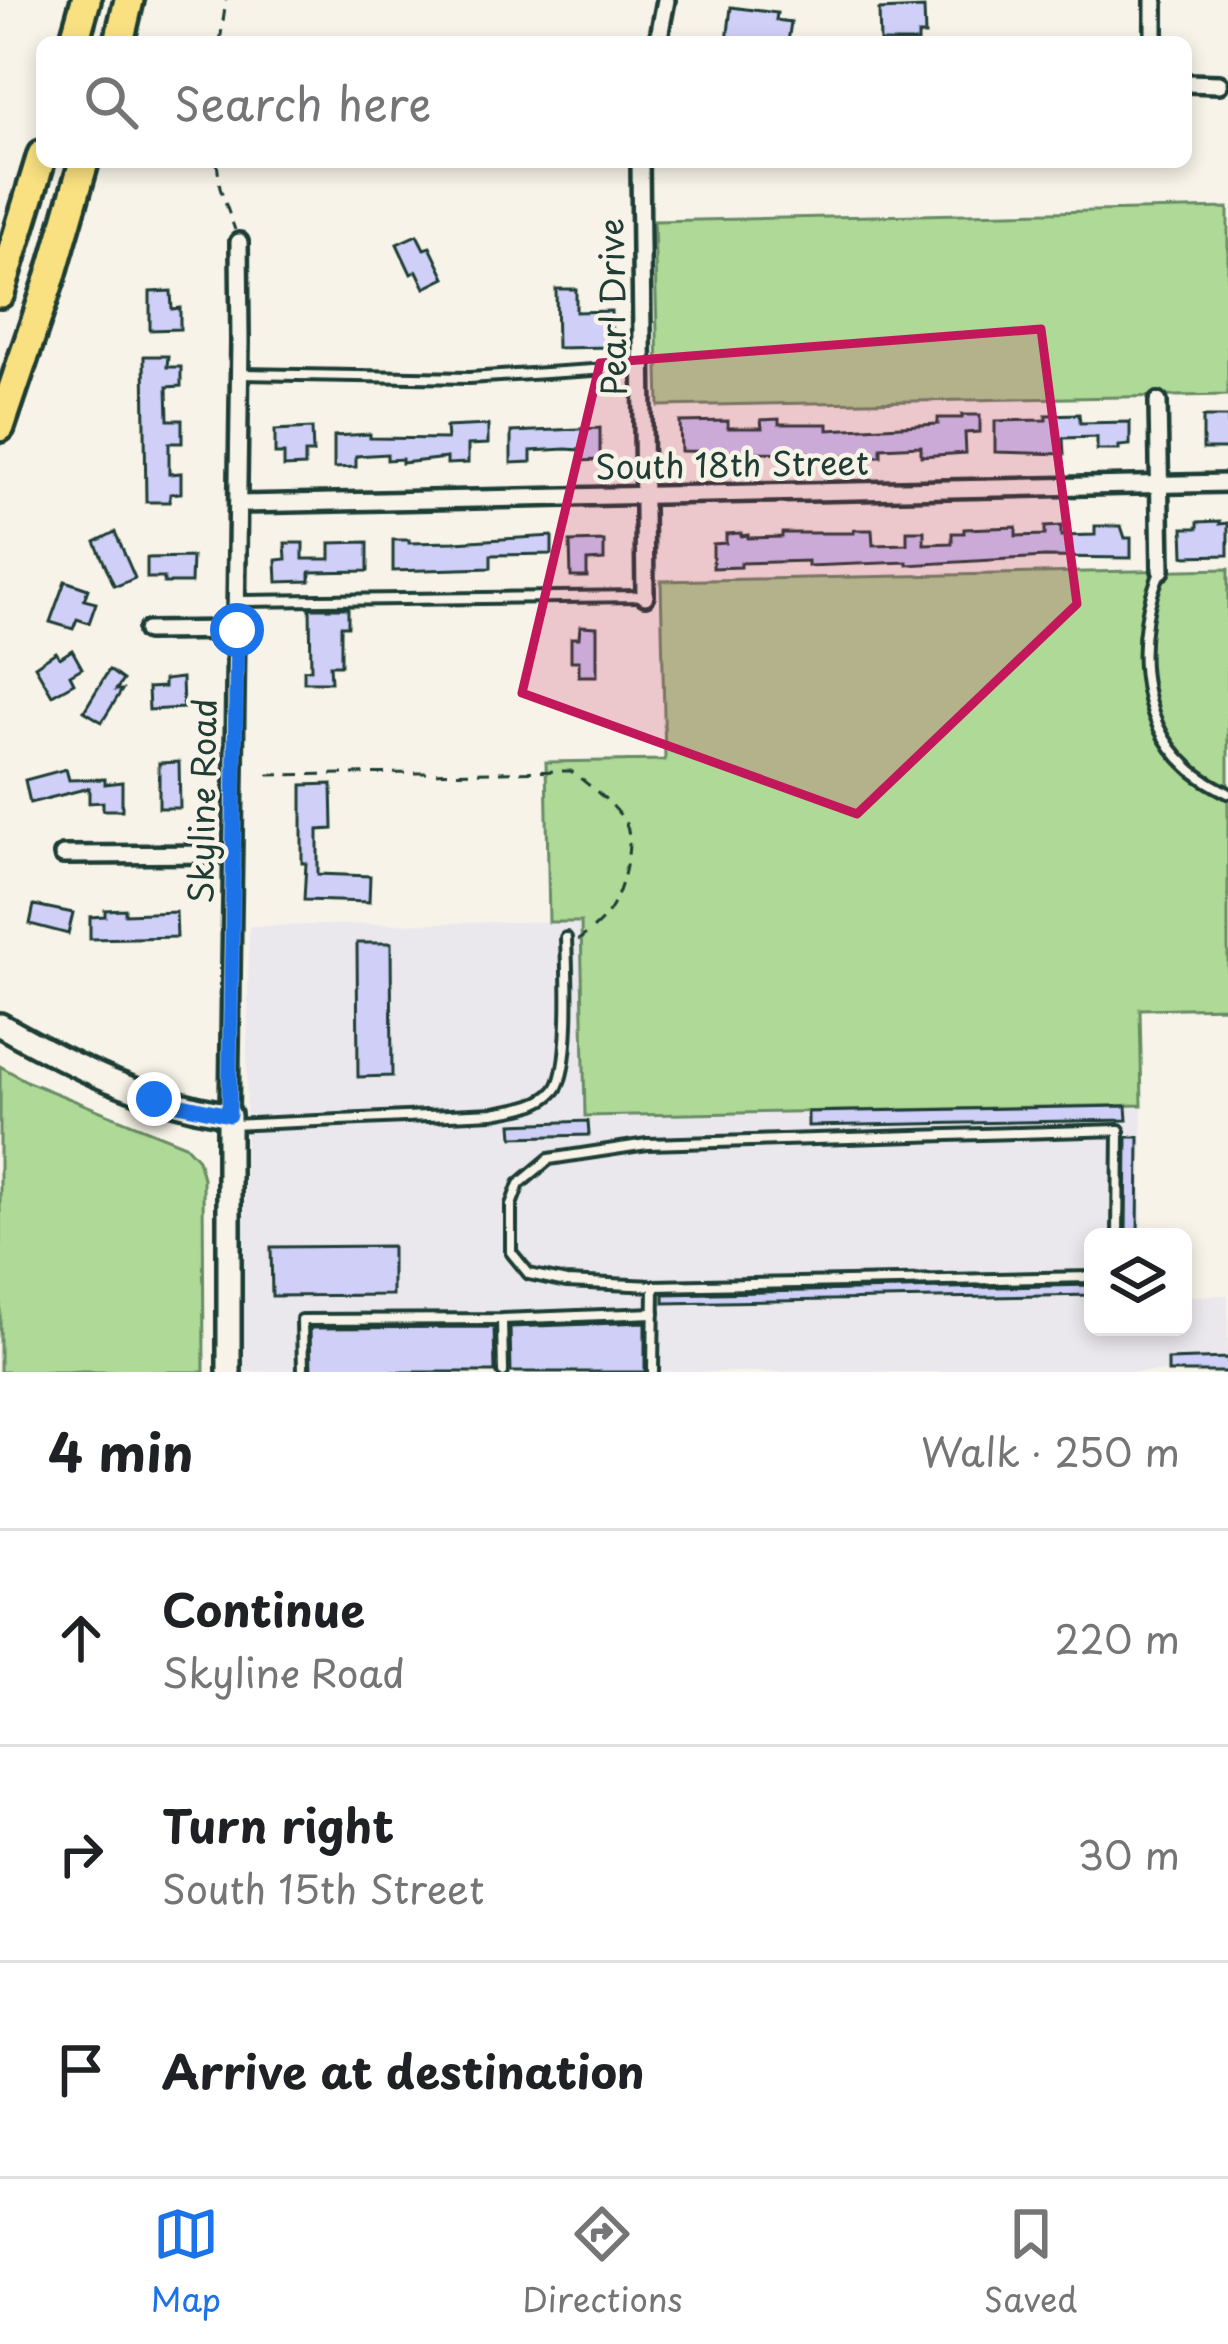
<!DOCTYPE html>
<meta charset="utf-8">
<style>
:root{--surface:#fff;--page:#f6f6f6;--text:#202124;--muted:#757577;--line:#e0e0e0;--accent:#1a73e8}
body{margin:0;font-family:"Playpen Sans",sans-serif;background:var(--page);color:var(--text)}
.controls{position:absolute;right:36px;bottom:36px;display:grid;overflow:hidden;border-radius:18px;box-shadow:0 6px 18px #0003}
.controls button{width:108px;height:108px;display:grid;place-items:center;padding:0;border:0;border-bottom:3px solid var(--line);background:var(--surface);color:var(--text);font:60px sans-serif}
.stop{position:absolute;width:36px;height:36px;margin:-27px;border:9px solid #1a73e8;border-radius:50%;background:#fff}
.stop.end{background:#1a73e8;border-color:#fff;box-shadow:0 3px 12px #0008}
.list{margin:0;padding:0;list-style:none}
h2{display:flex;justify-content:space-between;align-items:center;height:156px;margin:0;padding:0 48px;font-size:51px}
h2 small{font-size:39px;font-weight:400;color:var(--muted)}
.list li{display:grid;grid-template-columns:78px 1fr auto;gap:36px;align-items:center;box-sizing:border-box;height:216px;padding:0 48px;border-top:3px solid var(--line)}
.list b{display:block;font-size:45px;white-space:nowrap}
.list p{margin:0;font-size:39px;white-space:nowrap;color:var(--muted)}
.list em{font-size:39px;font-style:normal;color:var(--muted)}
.icon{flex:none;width:66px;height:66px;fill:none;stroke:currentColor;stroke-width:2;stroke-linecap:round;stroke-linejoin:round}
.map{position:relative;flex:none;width:1228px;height:1372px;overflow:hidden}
.search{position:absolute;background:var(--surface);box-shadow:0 6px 18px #0003;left:36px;right:36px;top:36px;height:132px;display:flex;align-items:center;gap:30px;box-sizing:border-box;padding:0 42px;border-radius:18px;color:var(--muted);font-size:45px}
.sheet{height:804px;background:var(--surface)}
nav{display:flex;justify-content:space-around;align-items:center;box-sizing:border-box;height:168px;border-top:3px solid var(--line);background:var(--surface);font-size:33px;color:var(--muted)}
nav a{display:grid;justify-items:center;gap:6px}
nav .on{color:var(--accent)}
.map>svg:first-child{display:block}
</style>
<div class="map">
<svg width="1228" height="1372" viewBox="0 0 1228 1372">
<rect width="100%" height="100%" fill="#f7f3e8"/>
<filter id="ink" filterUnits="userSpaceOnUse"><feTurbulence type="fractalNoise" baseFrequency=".00833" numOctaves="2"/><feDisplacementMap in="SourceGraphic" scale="24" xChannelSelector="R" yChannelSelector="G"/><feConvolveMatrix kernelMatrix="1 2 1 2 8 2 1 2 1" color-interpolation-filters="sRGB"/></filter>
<g filter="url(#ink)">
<!-- built -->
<path fill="#ebe8ed" d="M581 921 586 1116 1142 1105V1237H1093V1327H1183V1296L1228 1295V1372H242L249 926Z"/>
<!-- green -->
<g fill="#afd996" stroke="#678b65" stroke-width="3">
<path d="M1228 208V395L659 406 654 221Z"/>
<path d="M1228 569V1007L1140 1009 1142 1105 585 1116 581 922H549L546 762 665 760 661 581Z"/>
<path d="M0 1066 28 1082 185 1145 198 1159 203 1178 204 1372H0Z"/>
</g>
<!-- building -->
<g fill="#cfcff8" stroke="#1f3d34" stroke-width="3">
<path d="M731 7 777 13 776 20 791 22 788 42H727Z"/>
<path d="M924 8 925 35H918V42H880L879 10Z"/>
<path d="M417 235 424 249 430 247 445 278 425 288 417 271 411 274 397 244Z"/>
<path d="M556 289H576V312L611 311 612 347 557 348Z"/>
<path d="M171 291 172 309 180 308V329L150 330V292Z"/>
<path d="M144 356H168L167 367H181V386L167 387 168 420H182V443H169V474L181 473V493L170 494V502H146Z"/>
<path d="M1079 414 1080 423 1130 422V445L1119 446V450H1097V437L1063 438 1064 454 995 452V421L1046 420V415Z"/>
<path d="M962 415H980V432L965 433 966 453 921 456V446L881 448V456L835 457H812V453L681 451 680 422 728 421V428H762L761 420 779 419V424H828V430L938 424V418H962Z"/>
<rect x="1203" y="417" width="25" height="32"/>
<path d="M488 425V444L468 445V463L447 464V458L402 463V459L387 460V454L356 456V467L334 468V436L370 434V438L447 439 446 427Z"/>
<path d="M312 428 313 453H305V466L284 467V454H275V430Z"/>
<path d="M600 428V460L580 461V450L566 449 531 451V462L511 463V432Z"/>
<path d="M1220 521V524L1228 523V555L1184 556 1183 528H1198V522Z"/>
<path d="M1061 526V536L1095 535V526H1121L1125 538H1131V558L1045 557 907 565V562L808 566V561L741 563V567L713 568V544L726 543V534L741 533V536L748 535V538L782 537V533H854V530H872L873 545 907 544V531H924V544L952 543V533H964V529L1016 527V536L1045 535V527Z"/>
<path d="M115 532 135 578 119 585H114L95 542Z"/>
<path d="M552 536V554L491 555V568L393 571V540H409V543L454 542Z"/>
<path d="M604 541V560L587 561V577H571L570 542Z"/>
<path d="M368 542V571L310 572V581L277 582 276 560 286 559 285 543H303V559H330V543Z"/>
<path d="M192 557 191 583H164V578H147V558Z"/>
<path d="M65 581 88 589 84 600 96 603 89 623 77 619 73 629 50 622Z"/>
<path d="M310 608H348V626H341V665H330L331 682H304V670L311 669Z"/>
<path d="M580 626 597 627V676H579V661H571V638H579Z"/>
<path d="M72 650 82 668 70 675 74 683 52 695 35 666 56 652 60 658Z"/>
<path d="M109 670 123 680 116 690H122L102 722 84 711Z"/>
<path d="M182 678 183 708 149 710 148 688 164 687V680Z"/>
<path d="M179 762 180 808H159V763Z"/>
<path d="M66 769 69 780 105 779V784L122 782V810H103V802L89 803V788L30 803 25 780Z"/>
<path d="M332 784 333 829 318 830V874L370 876 369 902 304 900 306 863H302V785Z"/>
<path d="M34 905 73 913 68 934 30 924Z"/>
<path d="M125 909V914L176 912 177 937 90 939V917L105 916V910Z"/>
<path d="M357 943H391L392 1076 358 1077Z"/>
<path d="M1126 1106 1127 1120 808 1126V1112Z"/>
<path d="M588 1121 589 1135 513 1137 512 1124Z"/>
<path d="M1127 1137H1139L1138 1237H1126Z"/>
<path d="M392 1246V1295L272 1296 271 1247Z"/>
<path d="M1093 1285V1295L664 1303V1294Z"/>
<path d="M645 1322V1372H511L510 1327Z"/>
<path d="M494 1327 495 1372H311L310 1328Z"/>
<path d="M1228 1358V1372H1168V1360Z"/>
</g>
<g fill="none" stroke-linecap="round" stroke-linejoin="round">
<!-- lane casing -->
<g stroke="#1f3d34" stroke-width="16">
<g id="lane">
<path d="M241 374 469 378 640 367"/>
<path d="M1161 570C1134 631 1135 719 1188 767 1199 778 1214 786 1228 793"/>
<path d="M239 601 644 596"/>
<path d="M231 1125 493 1113C514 1109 541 1107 555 1090 572 1069 567 967 566 938"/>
<path d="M1093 1277 654 1286 566 1282 529 1274 511 1252V1205L519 1184 549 1159 647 1144 1119 1130 1118 1237"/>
<path d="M502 1320 503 1372"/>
<path d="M303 1372 302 1320 502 1319 654 1313"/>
<path d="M653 1372 654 1286"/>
</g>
</g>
<!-- street casing -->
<g stroke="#1f3d34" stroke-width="24">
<g id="street">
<path d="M1154 0V42"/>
<path d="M658 42 666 0"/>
<path d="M1186 83 1219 84"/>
<path d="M640 162 645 596"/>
<path d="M1158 402 1161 570"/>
<path d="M238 504 1228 483"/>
<path d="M147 631 237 630"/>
<path d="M63 855 232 854"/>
<path d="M229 1115 240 341 239 242"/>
</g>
</g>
<!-- secondary casing -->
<g stroke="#1f3d34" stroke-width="30">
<path id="secondary" d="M0 1025C78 1069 139 1099 229 1115V1372"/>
</g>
<!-- highway casing -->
<g stroke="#1f3d34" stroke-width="36">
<g id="highway">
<path d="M74 42 86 0"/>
<path d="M119 42 129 0"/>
<path d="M0 293 42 155"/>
<path d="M0 427 51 276 84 162"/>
</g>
</g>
<!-- path -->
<g stroke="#1f3d34" stroke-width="3" stroke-dasharray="12 9" stroke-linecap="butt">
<path d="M220 42 226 0"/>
<path d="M217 162 220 188 235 230"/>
<path d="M268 775 571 771C587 784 617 805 626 824 635 842 622 890 612 907 604 921 591 931 578 940"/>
</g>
<!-- lane -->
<use href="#lane" stroke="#f7f3e8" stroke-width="8"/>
<!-- street -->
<use href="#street" stroke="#f7f3e8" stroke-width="15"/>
<!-- secondary -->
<use href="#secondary" stroke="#f7f3e8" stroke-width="21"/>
<!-- highway -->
<use href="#highway" stroke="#f9e181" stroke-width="27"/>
</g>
</g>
<g fill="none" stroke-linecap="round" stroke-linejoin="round" filter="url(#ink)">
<!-- route -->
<path stroke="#1a73e8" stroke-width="15" d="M154 1099 229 1115 237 630"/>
</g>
<!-- marked area -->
<path fill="#c2185b" fill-opacity="0.2" stroke="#c2185b" stroke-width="9" stroke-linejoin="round" d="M1041 329 1077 604 857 814 522 693 600 363Z"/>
<g text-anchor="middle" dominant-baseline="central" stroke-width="9" stroke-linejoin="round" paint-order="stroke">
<!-- street labels -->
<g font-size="33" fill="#1f3d34" stroke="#f7f3e8">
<text transform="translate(611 307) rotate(-91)">Pearl Drive</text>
<text transform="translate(732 463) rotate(-1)">South 18th Street</text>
<text transform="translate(201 801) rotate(-89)">Skyline Road</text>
</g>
</g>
</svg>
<div class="controls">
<button><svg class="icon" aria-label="layers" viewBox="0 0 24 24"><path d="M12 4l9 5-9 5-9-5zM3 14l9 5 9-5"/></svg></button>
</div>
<div class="stop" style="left:237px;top:630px"></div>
<div class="stop end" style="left:154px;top:1099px"></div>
<div class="search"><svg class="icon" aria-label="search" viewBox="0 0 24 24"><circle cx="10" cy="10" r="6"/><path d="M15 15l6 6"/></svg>Search here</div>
</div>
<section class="sheet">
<h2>4 min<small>Walk · 250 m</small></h2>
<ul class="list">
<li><svg class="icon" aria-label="ahead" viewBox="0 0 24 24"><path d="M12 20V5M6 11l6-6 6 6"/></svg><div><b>Continue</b><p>Skyline Road</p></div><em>220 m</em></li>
<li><svg class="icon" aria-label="right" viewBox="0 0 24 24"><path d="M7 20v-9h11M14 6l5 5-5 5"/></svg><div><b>Turn right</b><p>South 15th Street</p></div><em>30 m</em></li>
<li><svg class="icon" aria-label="arrive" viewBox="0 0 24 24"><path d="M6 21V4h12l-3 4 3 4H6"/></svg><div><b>Arrive at destination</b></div></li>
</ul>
</section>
<nav>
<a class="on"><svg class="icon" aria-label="map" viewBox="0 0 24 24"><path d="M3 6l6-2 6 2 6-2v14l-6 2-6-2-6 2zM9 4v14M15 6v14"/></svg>Map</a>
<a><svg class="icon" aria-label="directions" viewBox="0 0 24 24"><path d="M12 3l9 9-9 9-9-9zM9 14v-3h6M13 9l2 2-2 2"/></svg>Directions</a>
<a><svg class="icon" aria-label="saved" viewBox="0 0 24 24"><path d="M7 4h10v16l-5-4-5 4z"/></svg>Saved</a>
</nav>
